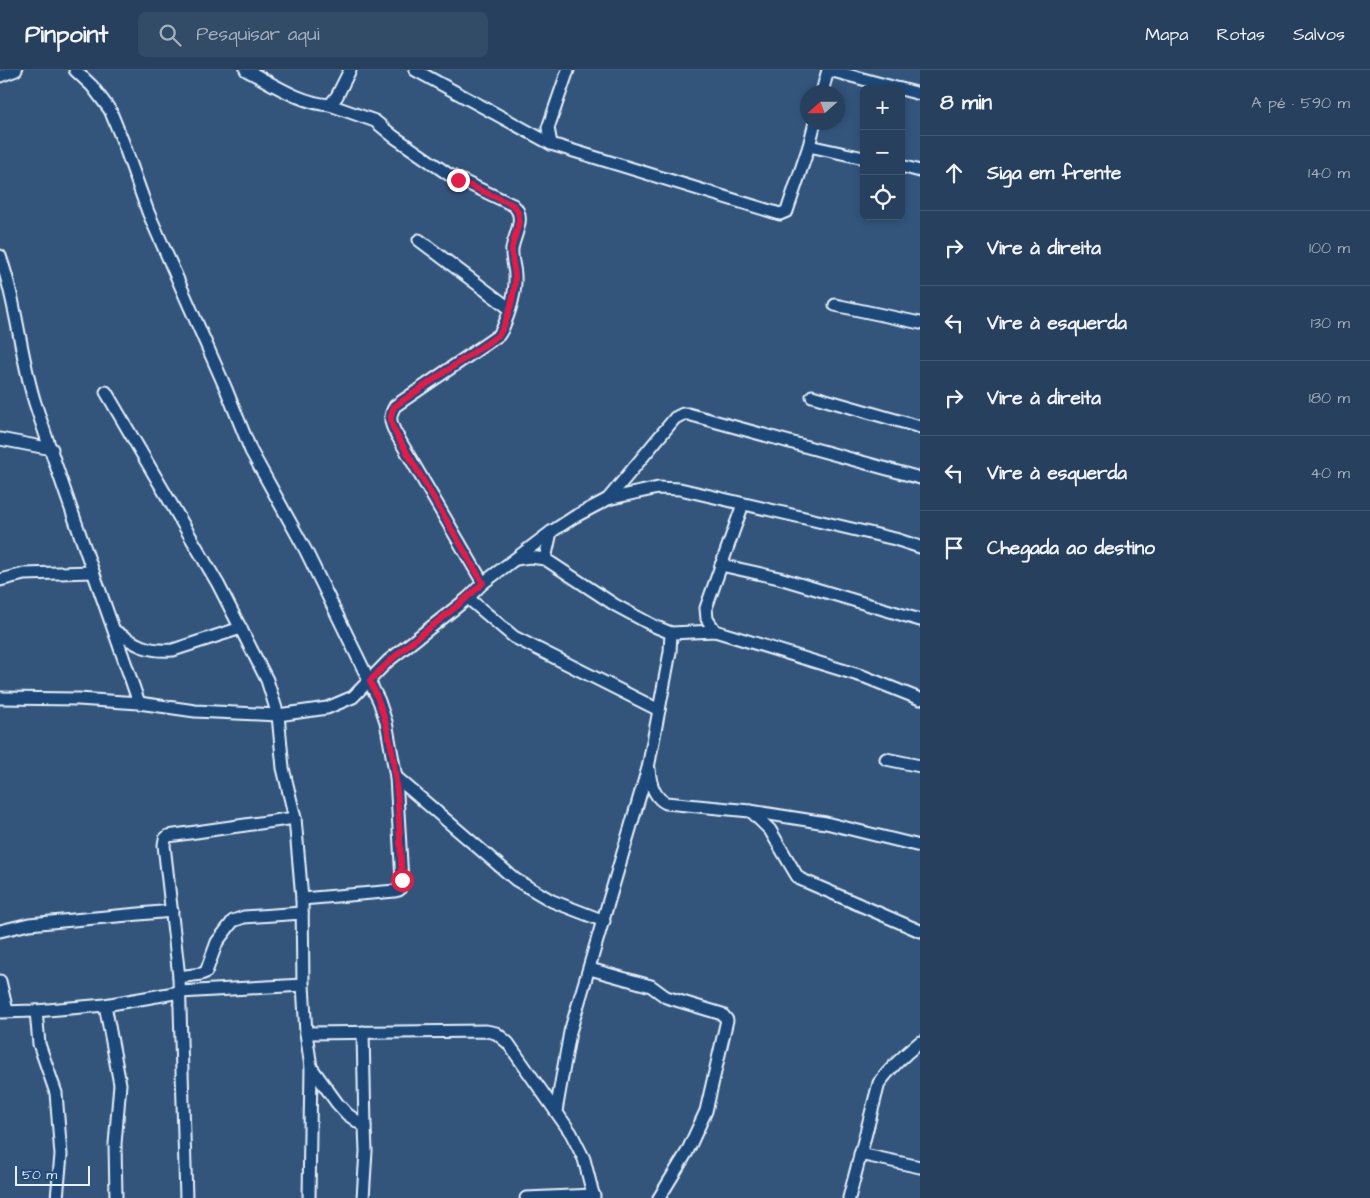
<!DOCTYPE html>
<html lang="pt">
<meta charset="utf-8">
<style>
:root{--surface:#26405d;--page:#324b66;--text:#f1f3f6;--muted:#a4afbc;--line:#425972}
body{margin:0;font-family:"Architects Daughter",sans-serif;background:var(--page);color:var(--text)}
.controls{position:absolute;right:15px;top:15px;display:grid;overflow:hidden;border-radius:8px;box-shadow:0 2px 8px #0003}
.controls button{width:45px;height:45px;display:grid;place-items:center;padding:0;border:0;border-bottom:1px solid var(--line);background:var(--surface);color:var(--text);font:25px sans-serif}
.compass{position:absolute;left:800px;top:15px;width:45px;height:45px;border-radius:50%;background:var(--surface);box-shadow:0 2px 8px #0003;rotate:249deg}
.scale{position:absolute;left:15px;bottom:12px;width:75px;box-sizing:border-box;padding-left:5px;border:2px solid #e8f1f8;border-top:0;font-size:14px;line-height:18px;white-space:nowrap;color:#e8f1f8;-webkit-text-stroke:4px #1f4a7a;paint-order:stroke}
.stop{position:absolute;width:15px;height:15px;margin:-11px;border:4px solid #e11d48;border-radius:50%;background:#fff}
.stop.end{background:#e11d48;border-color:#fff;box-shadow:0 1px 5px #0008}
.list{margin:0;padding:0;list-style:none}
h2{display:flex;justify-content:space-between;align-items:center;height:65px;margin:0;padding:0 20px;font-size:21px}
h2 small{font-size:16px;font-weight:400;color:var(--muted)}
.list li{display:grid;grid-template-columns:32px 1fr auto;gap:15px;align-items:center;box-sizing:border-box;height:75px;padding:0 20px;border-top:1px solid var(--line)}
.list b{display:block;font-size:19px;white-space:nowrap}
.list em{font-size:16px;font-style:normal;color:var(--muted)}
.icon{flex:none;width:28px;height:28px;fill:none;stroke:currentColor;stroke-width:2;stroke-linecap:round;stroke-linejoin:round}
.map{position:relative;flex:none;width:920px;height:1128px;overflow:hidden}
header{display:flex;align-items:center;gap:30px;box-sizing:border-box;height:70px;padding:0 25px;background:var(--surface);border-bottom:1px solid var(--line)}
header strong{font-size:24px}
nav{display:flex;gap:28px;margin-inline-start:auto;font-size:18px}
.search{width:350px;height:45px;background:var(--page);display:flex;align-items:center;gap:12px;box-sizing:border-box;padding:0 18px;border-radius:8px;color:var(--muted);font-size:19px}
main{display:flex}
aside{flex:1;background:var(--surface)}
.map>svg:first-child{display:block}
</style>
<header>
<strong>Pinpoint</strong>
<div class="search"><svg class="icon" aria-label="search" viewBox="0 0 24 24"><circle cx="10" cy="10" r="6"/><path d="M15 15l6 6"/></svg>Pesquisar aqui</div>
<nav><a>Mapa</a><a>Rotas</a><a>Salvos</a></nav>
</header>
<main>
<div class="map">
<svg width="920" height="1128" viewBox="0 0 920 1128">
<rect width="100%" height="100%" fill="#33557c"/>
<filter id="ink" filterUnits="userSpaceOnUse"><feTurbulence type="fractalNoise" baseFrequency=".02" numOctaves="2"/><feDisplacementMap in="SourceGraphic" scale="10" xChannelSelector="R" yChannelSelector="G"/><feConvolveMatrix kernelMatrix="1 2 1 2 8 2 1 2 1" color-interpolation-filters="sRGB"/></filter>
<g filter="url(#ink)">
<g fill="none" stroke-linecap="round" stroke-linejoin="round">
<!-- minor casing -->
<g stroke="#e8f1f8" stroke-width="15">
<g id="minor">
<path d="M75 0 92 16 110 40 123 72 148 142 226 319 251 381 306 481 379 631 386 652 396 707 402 811 399 820 395 821 302 829"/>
<path d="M246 0C273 14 300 33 330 35L337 26 350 0"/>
<path d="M415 0 551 74 780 144 787 141 809 76 815 52"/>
<path d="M829 0 900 19"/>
<path d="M0 6 16 0"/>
<path d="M901 19 920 24"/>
<path d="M822 22 828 0"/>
<path d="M330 35 375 51 393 66 448 104 513 135C527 147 514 165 512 179 511 189 515 197 515 206 516 223 509 244 502 260L499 265 395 336C389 346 390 352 395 362L483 513"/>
<path d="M551 74 548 58 568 0"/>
<path d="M809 76 864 88"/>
<path d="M901 96 920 101"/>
<path d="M419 170 509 238"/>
<path d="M0 186C17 234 20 285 35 333 68 434 105 533 139 633"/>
<path d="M835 235 920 253"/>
<path d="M106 322 218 514 267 610 278 645 283 698 295 748 302 829 303 915 306 963 311 997 337 1033 347 1044 365 1057 366 1081 363 1128"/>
<path d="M812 326 920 357"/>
<path d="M0 369 52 379"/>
<path d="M608 429 675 348 683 344H688L920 408"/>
<path d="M516 489 530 487 545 489 615 535 654 556 671 563 715 561 865 607 920 629"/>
<path d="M545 489 551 462"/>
<path d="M721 495 779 508 920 550"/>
<path d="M0 510 24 504 93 502"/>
<path d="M468 528 514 567 659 640"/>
<path d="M115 561C136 575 147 582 173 580L241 558"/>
<path d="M715 561 707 549 706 538 743 434"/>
<path d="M0 628 78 629 139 633 195 641 278 645 327 638 353 627 388 591 468 528 483 513 551 462 574 447 608 429 658 418 680 419 895 469 920 477"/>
<path d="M886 689 920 696"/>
<path d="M649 699C650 712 653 727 666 733L750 741 826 753 920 776"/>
<path d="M396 707 516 810 552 831 604 851"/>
<path d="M751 741 770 760 797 806 800 809 920 861"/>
<path d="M0 861 29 854 172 841"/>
<path d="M590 899 651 916 666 927 722 944 727 950 706 1041 687 1082 659 1128"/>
<path d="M179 907 201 904 206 902 217 872 233 851 244 847 302 843"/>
<path d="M0 911 7 941"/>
<path d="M105 935 120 1014 115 1074 116 1128"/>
<path d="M36 941 39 974 56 1023 61 1085 57 1128"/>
<path d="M0 942 36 941 105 935 180 922 303 915"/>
<path d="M363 962 365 1057"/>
<path d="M306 963 486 961 496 963 508 973 571 1063 584 1089 594 1128"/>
<path d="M556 1041 570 962 648 698 670 582 671 563"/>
<path d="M860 1084 920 1097"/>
<path d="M186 1128 179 907 164 775 165 769 168 766 295 748"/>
<path d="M309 1128 311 997"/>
<path d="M526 1128 594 1125"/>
<path d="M849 1128 879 1013C891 997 904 985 920 972"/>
</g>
</g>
<!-- minor -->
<use href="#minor" stroke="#1f4a7a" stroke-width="11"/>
</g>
</g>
<g fill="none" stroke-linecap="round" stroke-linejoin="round" filter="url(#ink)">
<!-- route -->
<path stroke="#e11d48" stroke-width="6" d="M402 810C398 744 400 672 370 611 403 574 447 548 483 513L395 362C390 352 389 346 395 336L499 265C508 251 516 221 515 205 514 196 511 188 512 178 514 164 526 147 513 135L458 110"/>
</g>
</svg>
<div class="controls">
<button>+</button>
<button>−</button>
<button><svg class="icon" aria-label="locate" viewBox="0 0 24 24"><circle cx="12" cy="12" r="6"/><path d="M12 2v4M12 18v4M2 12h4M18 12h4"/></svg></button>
</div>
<svg class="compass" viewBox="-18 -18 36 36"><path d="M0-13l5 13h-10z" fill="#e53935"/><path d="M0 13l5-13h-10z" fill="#a4afbc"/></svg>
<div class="scale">50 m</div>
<div class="stop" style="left:402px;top:810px"></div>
<div class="stop end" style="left:458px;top:110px"></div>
</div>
<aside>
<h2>8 min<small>A pé · 590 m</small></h2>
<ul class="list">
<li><svg class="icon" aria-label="ahead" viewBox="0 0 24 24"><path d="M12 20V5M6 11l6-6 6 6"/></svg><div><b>Siga em frente</b></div><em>140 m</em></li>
<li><svg class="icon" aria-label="right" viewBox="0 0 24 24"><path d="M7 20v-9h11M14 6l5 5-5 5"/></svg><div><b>Vire à direita</b></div><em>100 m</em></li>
<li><svg class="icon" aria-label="left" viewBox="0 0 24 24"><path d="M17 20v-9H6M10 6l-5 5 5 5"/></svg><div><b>Vire à esquerda</b></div><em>130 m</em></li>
<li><svg class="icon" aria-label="right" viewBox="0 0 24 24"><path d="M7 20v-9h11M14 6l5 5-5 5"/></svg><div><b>Vire à direita</b></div><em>180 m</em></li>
<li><svg class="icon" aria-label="left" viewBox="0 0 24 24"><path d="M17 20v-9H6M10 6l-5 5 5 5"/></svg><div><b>Vire à esquerda</b></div><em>40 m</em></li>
<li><svg class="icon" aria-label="arrive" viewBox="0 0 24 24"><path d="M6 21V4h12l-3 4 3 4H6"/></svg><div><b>Chegada ao destino</b></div></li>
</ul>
</aside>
</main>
